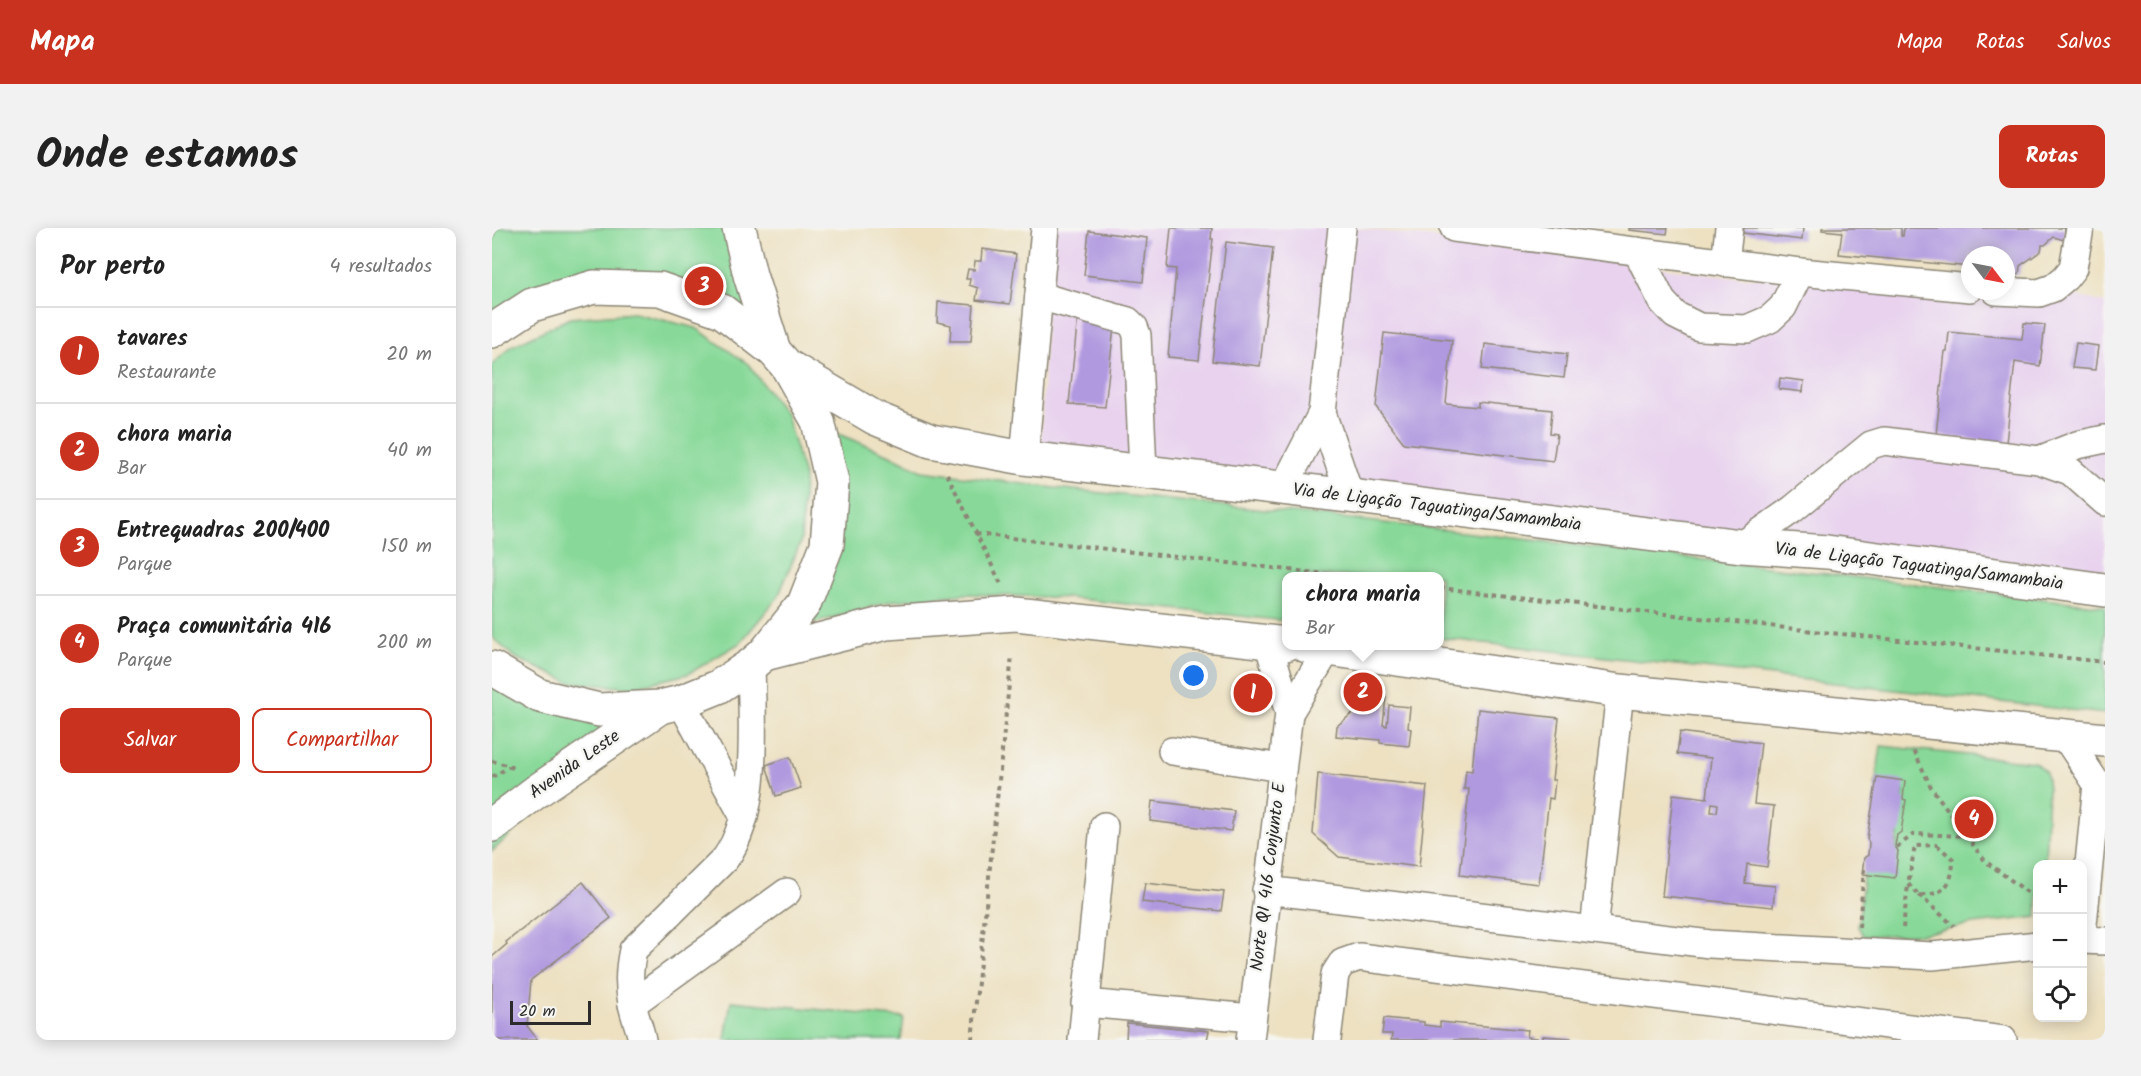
<!DOCTYPE html>
<html lang="pt">
<meta charset="utf-8">
<style>
:root{--surface:#fff;--page:#f2f2f2;--text:#222;--muted:#767676;--line:#e0e0e0;--accent:#c8321e}
body{margin:0;font-family:Kalam,sans-serif;background:var(--page);color:var(--text)}
.controls{position:absolute;right:18px;bottom:18px;display:grid;overflow:hidden;border-radius:12px;box-shadow:0 3px 15px #0003}
.controls button{width:54px;height:54px;display:grid;place-items:center;padding:0;border:0;border-bottom:2px solid var(--line);background:var(--surface);color:var(--text);font:30px sans-serif}
.compass{position:absolute;left:1469px;top:18px;width:54px;height:54px;border-radius:50%;background:var(--surface);box-shadow:0 3px 15px #0003;rotate:122deg}
.scale{position:absolute;left:18px;bottom:15px;width:81px;box-sizing:border-box;padding-left:6px;border:3px solid #2b2b2b;border-top:0;font-size:16px;line-height:21px;white-space:nowrap;color:#2b2b2b;-webkit-text-stroke:4px #f6f6f2;paint-order:stroke}
.you{position:absolute;left:702px;top:448px;width:21px;height:21px;margin:-15px;border:4px solid #fff;border-radius:50%;background:#1a73e8;box-shadow:0 0 0 9px #1a73e833}
.badge{display:grid;place-items:center;width:39px;height:39px;border-radius:50%;background:var(--accent);color:#fff;font-size:20px;font-weight:700}
.pin{position:absolute;translate:-50% -50%;border:3px solid #fff;box-shadow:0 2px 6px #0006}
.popup{position:absolute;left:790px;top:344px;width:162px;height:78px;box-sizing:border-box;display:grid;place-content:center;border-radius:12px;background:var(--surface);filter:drop-shadow(0 2px 4px #0005);font-size:20px;white-space:nowrap;color:var(--muted)}
.popup b{font-size:22px;color:var(--text)}
.popup::after{content:'';position:absolute;left:50%;top:100%;margin-left:-12px;border:12px solid transparent;border-top-color:var(--surface)}
.list{margin:0;padding:0;list-style:none}
h2{display:flex;justify-content:space-between;align-items:center;height:78px;margin:0;padding:0 24px;font-size:26px}
h2 small{font-size:20px;font-weight:400;color:var(--muted)}
.list li{display:grid;grid-template-columns:39px 1fr auto;gap:18px;align-items:center;box-sizing:border-box;height:96px;padding:0 24px;border-top:2px solid var(--line)}
.list b{display:block;font-size:22px;white-space:nowrap}
.list p{margin:0;font-size:20px;white-space:nowrap;color:var(--muted)}
.list em{font-size:20px;font-style:normal;color:var(--muted)}
.actions{display:flex;gap:12px;padding:18px 24px}
.actions a{flex:1;padding:14px 0;border:2px solid var(--accent);border-radius:12px;text-align:center;font-size:21px;color:var(--accent)}
.actions .main{background:var(--accent);color:#fff}
.icon{flex:none;width:33px;height:33px;fill:none;stroke:currentColor;stroke-width:2;stroke-linecap:round;stroke-linejoin:round}
.map{position:relative;flex:none;width:1613px;height:812px;overflow:hidden;border-radius:12px}
header{display:flex;align-items:center;gap:36px;box-sizing:border-box;height:84px;padding:0 30px;background:var(--accent);color:#fff}
header strong{font-size:28px}
nav{display:flex;gap:33px;margin-inline-start:auto;font-size:21px}
.intro{display:flex;align-items:center;justify-content:space-between;box-sizing:border-box;height:144px;padding:0 36px}
h1{margin:0;font-size:42px}
.button{padding:15px 27px;border-radius:12px;background:var(--accent);color:#fff;font-size:21px;font-weight:700}
main{display:flex;gap:36px;padding:0 36px}
aside{flex:1;background:var(--surface);border-radius:12px;box-shadow:0 3px 15px #0003}
.map>svg:first-child{display:block}
</style>
<header>
<strong>Mapa</strong>
<nav><a>Mapa</a><a>Rotas</a><a>Salvos</a></nav>
</header>
<div class="intro"><h1>Onde estamos</h1><a class="button">Rotas</a></div>
<main>
<aside>
<h2>Por perto<small>4 resultados</small></h2>
<ul class="list">
<li><span class="badge">1</span><div><b>tavares</b><p>Restaurante</p></div><em>20 m</em></li>
<li><span class="badge">2</span><div><b>chora maria</b><p>Bar</p></div><em>40 m</em></li>
<li><span class="badge">3</span><div><b>Entrequadras 200/400</b><p>Parque</p></div><em>150 m</em></li>
<li><span class="badge">4</span><div><b>Praça comunitária 416</b><p>Parque</p></div><em>200 m</em></li>
</ul>
<div class="actions"><a class="main">Salvar</a><a>Compartilhar</a></div>
</aside>
<div class="map">
<svg width="1613" height="812" viewBox="0 0 1613 812">
<rect width="100%" height="100%" fill="#f6f6f2"/>
<filter id="ink" filterUnits="userSpaceOnUse"><feTurbulence type="fractalNoise" baseFrequency=".0167" numOctaves="2"/><feDisplacementMap in="SourceGraphic" scale="12" xChannelSelector="R" yChannelSelector="G"/><feConvolveMatrix kernelMatrix="1 2 1 2 8 2 1 2 1" color-interpolation-filters="sRGB"/></filter>
<filter id="wash" filterUnits="userSpaceOnUse"><feTurbulence type="fractalNoise" baseFrequency=".008" numOctaves="4" result="noise"/><feDisplacementMap in="SourceGraphic" scale="24" xChannelSelector="R" yChannelSelector="G"/><feGaussianBlur stdDeviation="1.35" result="paint"/><feColorMatrix in="noise" values="0 0 0 0 0 0 0 0 0 0 0 0 0 0 0 0 0 1.4 0 .05"/><feComposite in="paint" operator="in"/></filter>
<g filter="url(#wash)">
<rect width="100%" height="100%" fill="#ede1c2"/>
<!-- built -->
<path fill="#e8d2ee" d="M557 0H864L1243 49 1571 65 1613 75V342L548 246Z"/>
<!-- green -->
<g fill="#88d999" stroke="#5a8262" stroke-width="1.5">
<path d="M6 0H254L273 110 116 53 0 93V16Z"/>
<path d="M142 85 204 100 256 136 294 187 312 248 309 313 286 369 248 415 196 446 137 460 77 454 22 429 0 409V137L20 118 78 90Z"/>
<path d="M341 204 396 226 430 243 563 260 849 290 1613 378V486L948 410V348H794V393L577 370 474 366 399 373 309 399Z"/>
<path d="M0 441 156 482 0 623Z"/>
<path d="M1389 518 1542 534 1554 544 1556 561 1553 636H1546L1545 689 1481 696 1429 706 1371 708 1366 698 1372 641 1401 644 1412 563 1383 558Z"/>
<path d="M239 773 412 790 409 812H233Z"/>
</g>
<g id="blocks">
<!-- building -->
<g fill="#b099df" fill-rule="evenodd">
<path d="M679 0H720L719 11H721L707 132 676 129 684 41 675 40Z"/>
<path d="M1137 0H1176L1175 6 1137 2Z"/>
<path d="M1252 0H1311L1310 12 1251 5Z"/>
<path d="M1330 0H1409V8H1411L1412 0H1573L1572 12 1562 9 1553 17H1550L1549 23 1528 38 1527 46 1524 47 1514 46V27H1478V39L1347 26 1350 4 1330 2Z"/>
<path d="M597 3 655 10 651 54 592 47Z"/>
<path d="M734 14 781 20 768 138 720 133Z"/>
<path d="M490 21 524 26 518 76 484 72 486 60 477 57 478 51H474L476 41 482 42 483 33H489Z"/>
<path d="M446 74 482 77 479 113H458L459 97 445 94Z"/>
<path d="M587 77 624 81 613 179 577 176Z"/>
<path d="M1532 95 1553 97 1548 138 1523 134 1514 215 1444 207 1453 123H1455L1457 104 1530 111Z"/>
<path d="M892 105 960 112 954 176 986 179V174L1060 182 1058 205 1065 206 1061 233 912 215 884 179Z"/>
<path d="M1584 115 1606 118 1603 142 1580 140Z"/>
<path d="M993 116 1075 126 1072 150 990 141Z"/>
<path d="M1288 150 1312 153 1311 164 1287 161Z"/>
<path d="M883 467 894 469 891 497 895 498 897 477 918 479 916 500 919 501 917 518 888 515V512L844 508 845 498Z"/>
<path d="M986 481 1067 490 1060 552H1063L1061 571 1057 570 1047 656 968 647 977 561H972L974 542 980 543Z"/>
<path d="M1188 504 1269 515 1262 576 1282 578 1275 639 1255 636 1253 655 1283 658 1281 679 1170 668 1181 566 1215 570 1219 530 1185 526ZM1220 575 1226 576 1225 584H1219Z"/>
<path d="M298 529 309 560 284 568 274 537Z"/>
<path d="M826 546 935 558 927 639 847 629 821 606Z"/>
<path d="M1385 549 1413 553 1411 571 1414 572 1409 604 1405 607 1403 618 1406 623 1403 650 1370 646 1372 630 1376 627 1377 615 1375 611Z"/>
<path d="M660 573 742 583 739 603 658 593Z"/>
<path d="M91 654 119 690 39 752 35 798 46 812H0V729L15 716 14 714Z"/>
<path d="M653 655 732 664 729 683 650 674Z"/>
<path d="M892 790 932 794V797L948 799V794L1036 802 1035 809 1045 810V812H899L900 806H890Z"/>
<path d="M635 795 717 803 715 812H634Z"/>
<path d="M1051 808 1079 810V812H1051Z"/>
</g>
</g>
</g>
<g filter="url(#ink)">
<use href="#blocks" fill-opacity="0" stroke="#8c8676" stroke-width="1.5"/>
<g fill="none" stroke-linecap="round" stroke-linejoin="round">
<!-- minor casing -->
<g stroke="#8c8676" stroke-width="30">
<g id="minor">
<path d="M962 0 1308 44 1478 60"/>
<path d="M1145 23 1170 73 1183 87 1207 99 1255 101 1278 91 1291 79 1308 44"/>
<path d="M1233 35 1237 0"/>
<path d="M1504 63 1547 65 1561 60 1573 50 1581 40 1588 0"/>
<path d="M547 68 636 93 642 99 645 107 651 243"/>
<path d="M830 185 858 268"/>
<path d="M532 230 553 0"/>
<path d="M1547 232 1585 217 1613 211"/>
<path d="M791 261 830 185 850 0"/>
<path d="M1249 318 1301 281 1379 217 1392 213 1547 232 1578 243 1613 274"/>
<path d="M189 474 252 589"/>
<path d="M797 485 837 419"/>
<path d="M1573 508 1605 556 1613 559"/>
<path d="M680 523 790 540"/>
<path d="M774 662 1218 716 1440 728 1546 717"/>
<path d="M1102 702 1128 463"/>
<path d="M1590 706 1605 556"/>
<path d="M1590 712 1613 713"/>
<path d="M593 775 760 790"/>
<path d="M140 776 295 664"/>
<path d="M150 812C148 799 142 788 140 775 136 757 137 740 141 722L233 631C268 583 260 494 259 437"/>
<path d="M590 812 612 598"/>
<path d="M758 812 797 485 776 414"/>
<path d="M835 812 843 746 850 735 867 729 1511 812"/>
</g>
</g>
<!-- major casing -->
<g stroke="#8c8676" stroke-width="36">
<g id="major">
<path d="M247 0 258 47 282 123"/>
<path d="M0 103 40 77 102 59 168 61 230 83 282 123 295 138 326 193 340 254 335 317 312 376 272 426 259 437 226 459 189 474 168 479 107 482 48 468 0 440"/>
<path d="M295 138 383 190 439 213 532 230 858 268 1249 318 1335 324 1613 362"/>
<path d="M815 418 1128 463 1613 512"/>
<path d="M272 426 394 395 524 386 794 416"/>
<path d="M0 597 45 563 168 479"/>
</g>
</g>
<!-- path -->
<g stroke="#8c8676" stroke-width="4" stroke-dasharray="4.5 4.5" stroke-linecap="butt">
<path d="M455 246 510 358"/>
<path d="M484 306 850 348"/>
<path d="M948 360 1321 403 1613 434"/>
<path d="M1422 523 1439 559 1493 633 1546 672"/>
<path d="M0 533 18 538 24 543"/>
<path d="M0 549 17 539"/>
<path d="M1445 617 1461 631C1461 655 1453 668 1427 667L1416 656 1423 618Z"/>
<path d="M1405 619 1422 606 1475 608"/>
<path d="M1427 667 1462 698"/>
<path d="M1367 699 1372 641"/>
<path d="M1411 700 1416 657"/>
<path d="M480 812 520 427"/>
</g>
<!-- minor -->
<use href="#minor" stroke="#fff" stroke-width="27"/>
<!-- major -->
<use href="#major" stroke="#fff" stroke-width="33"/>
</g>
</g>
<g text-anchor="middle" dominant-baseline="central" stroke-width="5" stroke-linejoin="round" paint-order="stroke">
<!-- street labels -->
<g font-size="18" fill="#2b2b2b" stroke="#f6f6f2">
<text transform="translate(945 280) rotate(7)">Via de Ligação Taguatinga/Samambaia</text>
<text transform="translate(1427 339) rotate(7)">Via de Ligação Taguatinga/Samambaia</text>
<text transform="translate(83 537) rotate(-35)">Avenida Leste</text>
<text transform="translate(777 649) rotate(-83)">Norte QI 416 Conjunto E</text>
</g>
</g>
</svg>
<div class="controls">
<button>+</button>
<button>−</button>
<button><svg class="icon" aria-label="locate" viewBox="0 0 24 24"><circle cx="12" cy="12" r="6"/><path d="M12 2v4M12 18v4M2 12h4M18 12h4"/></svg></button>
</div>
<svg class="compass" viewBox="-18 -18 36 36"><path d="M0-13l5 13h-10z" fill="#e53935"/><path d="M0 13l5-13h-10z" fill="#767676"/></svg>
<div class="scale">20 m</div>
<div class="you"></div>
<div class="pin badge" style="left:761px;top:465px">1</div>
<div class="pin badge" style="left:871px;top:464px">2</div>
<div class="popup"><b>chora maria</b>Bar</div>
<div class="pin badge" style="left:212px;top:58px">3</div>
<div class="pin badge" style="left:1482px;top:591px">4</div>
</div>
</main>
